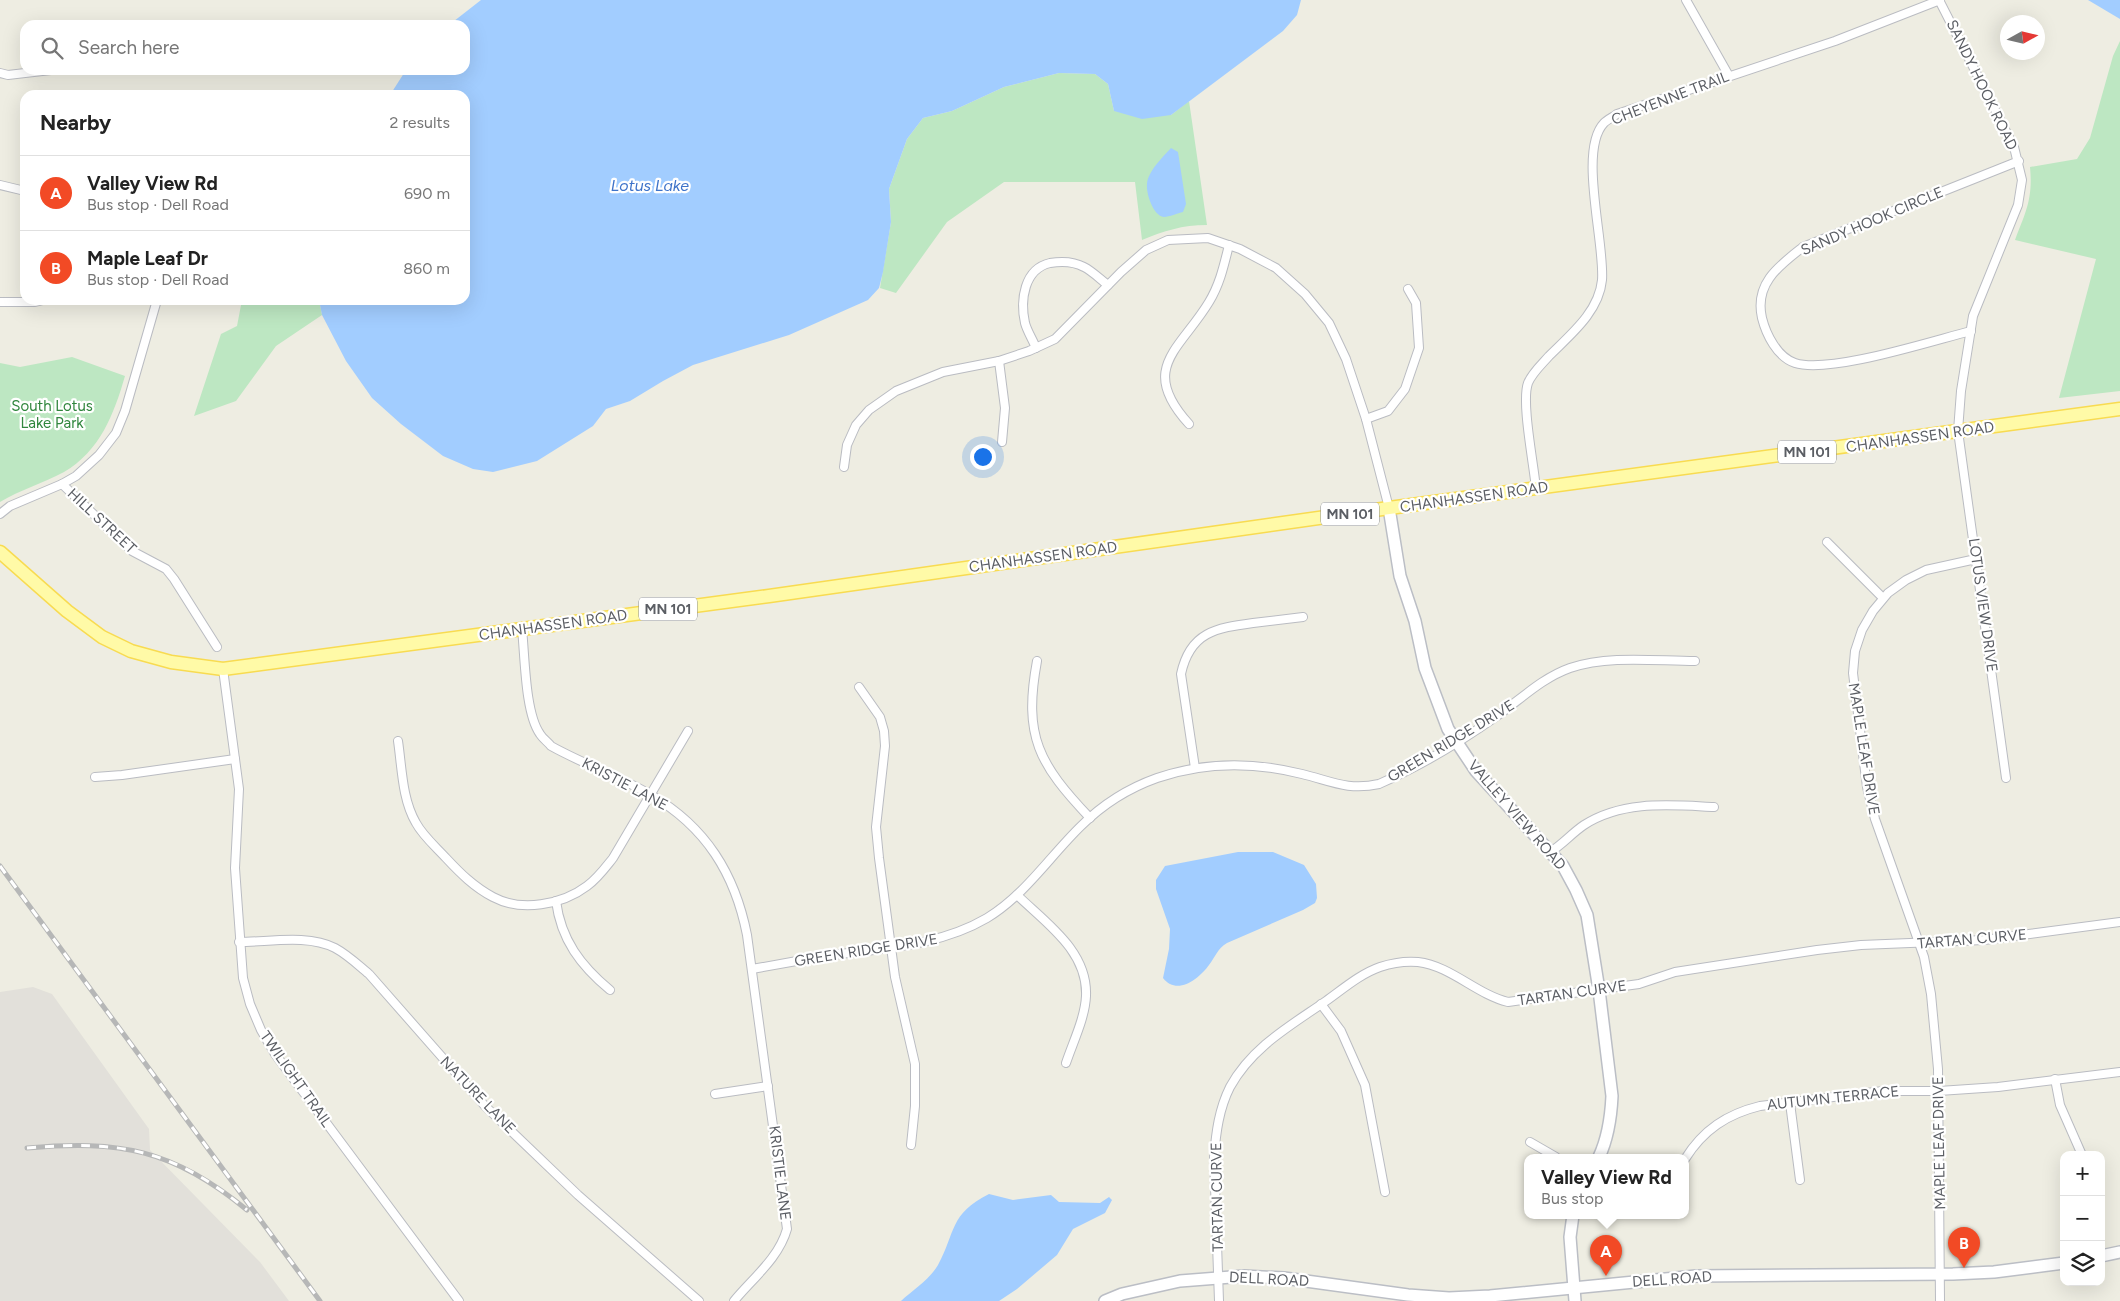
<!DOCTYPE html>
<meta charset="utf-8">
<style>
:root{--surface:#fff;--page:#f2f2f2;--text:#222;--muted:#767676;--line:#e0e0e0;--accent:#f24a25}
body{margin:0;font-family:Figtree,sans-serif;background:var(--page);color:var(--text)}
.controls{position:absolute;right:15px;bottom:15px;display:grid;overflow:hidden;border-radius:10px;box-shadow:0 5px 20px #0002}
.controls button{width:45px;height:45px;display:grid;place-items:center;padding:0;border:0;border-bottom:1px solid var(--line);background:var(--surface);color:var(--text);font:25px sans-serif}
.compass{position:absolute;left:2000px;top:15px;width:45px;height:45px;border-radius:50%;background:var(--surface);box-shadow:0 5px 20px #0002;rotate:82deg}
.you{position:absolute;left:982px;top:456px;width:18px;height:18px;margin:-12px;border:4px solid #fff;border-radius:50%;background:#1a73e8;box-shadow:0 0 0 8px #1a73e833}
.badge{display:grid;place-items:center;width:32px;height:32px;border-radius:50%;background:var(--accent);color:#fff;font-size:16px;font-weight:700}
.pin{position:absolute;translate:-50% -41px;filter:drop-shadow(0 1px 2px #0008)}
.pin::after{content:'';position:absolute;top:26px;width:18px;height:15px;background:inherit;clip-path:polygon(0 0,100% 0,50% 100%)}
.popup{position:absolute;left:1524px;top:1154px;width:165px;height:65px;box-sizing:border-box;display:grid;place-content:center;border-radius:10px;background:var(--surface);filter:drop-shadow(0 1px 4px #0005);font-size:16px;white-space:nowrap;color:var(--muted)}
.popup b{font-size:19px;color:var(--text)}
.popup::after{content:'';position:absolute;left:50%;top:100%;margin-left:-10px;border:10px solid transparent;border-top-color:var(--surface)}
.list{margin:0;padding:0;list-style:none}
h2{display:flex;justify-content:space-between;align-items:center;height:65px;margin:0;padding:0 20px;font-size:21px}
h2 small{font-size:16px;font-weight:400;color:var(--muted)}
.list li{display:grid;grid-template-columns:32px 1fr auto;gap:15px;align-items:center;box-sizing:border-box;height:75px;padding:0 20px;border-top:1px solid var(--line)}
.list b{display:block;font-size:19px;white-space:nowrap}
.list p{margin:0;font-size:16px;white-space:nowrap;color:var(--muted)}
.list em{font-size:16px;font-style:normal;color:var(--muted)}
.icon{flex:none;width:28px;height:28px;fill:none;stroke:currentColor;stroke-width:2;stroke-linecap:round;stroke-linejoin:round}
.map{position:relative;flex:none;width:2120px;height:1301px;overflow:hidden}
.search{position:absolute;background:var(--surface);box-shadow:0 5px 20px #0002;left:20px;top:20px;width:450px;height:55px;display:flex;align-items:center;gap:12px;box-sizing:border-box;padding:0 18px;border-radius:15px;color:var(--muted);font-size:19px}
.panel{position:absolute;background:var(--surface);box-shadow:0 5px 20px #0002;left:20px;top:90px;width:450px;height:215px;border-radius:15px}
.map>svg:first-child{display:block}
</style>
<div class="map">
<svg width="2120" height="1301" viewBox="0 0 2120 1301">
<rect width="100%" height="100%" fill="#eeede2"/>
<!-- industrial -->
<path fill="#e2e0da" d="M33 987 52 994 149 1129 150 1150 260 1262 289 1301H0V992Z"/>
<!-- green -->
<g fill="#bde7c2">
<path d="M2120 41V391L2059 398 2096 259 2015 240C2026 211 2033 199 2030 167L2077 159 2090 138 2113 56Z"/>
<path d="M1059 73 1095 74 1108 84 1114 111 1171 115 1189 101 1207 225C1182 225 1164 231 1142 240L1135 182H1004L947 222 896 293 880 288 891 222 889 189 907 139 923 118 952 111 1004 87Z"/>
<path d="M242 300H319L322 315 276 346 236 401 194 416 221 334 237 326Z"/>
<path d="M72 357 125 376C114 414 100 451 64 472 43 483 20 490 0 502V363L20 367Z"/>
</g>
<!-- water -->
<g fill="#a2cdff">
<path d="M481 0H1301L1297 15 1283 31 1171 115 1142 119 1114 111 1108 84 1095 74 1059 73 1004 87 952 111 923 118 907 139 889 189 891 222 883 272 879 288 868 300 789 335 693 365 663 381 630 401 606 409 593 426 537 461 493 472 473 469 443 456 401 424 372 398 346 361 322 315 319 300H465V95H390L406 70H465V25H449Z"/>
<path d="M2088 0H2120V19Z"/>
<path d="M1171 148 1178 152 1186 204 1183 212C1178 213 1169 217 1164 217 1153 216 1146 193 1147 184 1148 171 1163 157 1171 148Z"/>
<path d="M1238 852H1273L1304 865 1316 884 1317 898 1315 903 1303 910 1227 943C1217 949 1216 956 1209 965 1199 979 1177 996 1163 978L1169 949 1170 929 1156 889V880L1165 866Z"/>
<path d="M989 1194 1013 1200 1051 1195 1059 1202 1100 1203 1109 1197 1112 1200 1105 1213 1073 1229 1057 1255 1017 1289 999 1301H901C913 1290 930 1279 938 1265 956 1232 949 1214 989 1194Z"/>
</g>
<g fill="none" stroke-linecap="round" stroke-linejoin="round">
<!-- street casing -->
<g stroke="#babcc2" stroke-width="10">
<g id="street">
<path d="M1686 0 1729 76"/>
<path d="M1939 0 2014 147 2022 180 2018 205 1973 316 1961 391 1958 431 2006 778"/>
<path d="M0 73 8 75 51 70"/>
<path d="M0 185 25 191"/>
<path d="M0 302H35L43 300"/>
<path d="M1971 331C1931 341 1830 374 1795 363 1777 357 1766 334 1762 318 1754 283 1780 265 1803 247L2019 161"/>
<path d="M1036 348C1033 340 1027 331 1025 323 1020 300 1024 269 1050 263 1062 261 1073 261 1084 267 1092 271 1100 279 1108 285"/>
<path d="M999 361 1005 408 1002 442"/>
<path d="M1366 419 1388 411 1405 389 1419 348 1416 303 1408 289"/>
<path d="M1189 424C1138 368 1180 350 1209 302 1220 284 1224 265 1229 245"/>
<path d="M844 467 847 445 856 425 869 410 896 391 943 372 999 361 1029 351 1055 339 1121 272 1146 250 1168 240 1208 238 1240 249 1276 268 1305 294 1329 323 1346 359 1366 419 1389 508"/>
<path d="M62 484 132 551 166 569 174 579 217 647"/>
<path d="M1536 489C1534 465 1521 402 1528 383 1532 373 1542 364 1549 356 1570 335 1599 312 1602 280 1605 243 1578 150 1604 123 1607 120 1613 117 1617 114L1835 41 1940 0"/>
<path d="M0 514 10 506 62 484 76 476 99 455 116 433 125 411 157 300"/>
<path d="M1827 542 1883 598"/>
<path d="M522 629C525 657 525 713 540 734 543 739 548 742 551 746 583 764 619 776 651 795 706 827 735 874 747 935L787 1229C779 1258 752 1279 734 1301"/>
<path d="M1037 661C1023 737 1039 764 1090 818"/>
<path d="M223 669 239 789 235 868 243 978 250 1004 261 1030 275 1054 459 1301"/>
<path d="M859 687 880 717 884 731 885 746 876 827 879 858 895 977 915 1064V1106L911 1145"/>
<path d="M398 741C402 768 402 799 416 823 423 836 436 847 446 858 460 873 474 887 493 897 521 912 562 905 587 886 598 878 605 868 613 858L688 731"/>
<path d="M1195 768 1181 674C1190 632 1216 628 1253 623 1269 621 1286 619 1303 617"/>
<path d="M95 777 122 775 235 759"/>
<path d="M1550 852C1562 845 1572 833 1584 825 1623 800 1670 805 1714 807"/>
<path d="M1017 895C1046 923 1088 951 1086 996 1085 1018 1073 1042 1066 1063"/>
<path d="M556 901C561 940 581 966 610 990"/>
<path d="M239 942C269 942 308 934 335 948 348 955 358 965 369 974L485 1106 578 1195 699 1301"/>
<path d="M752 969C775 965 797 961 819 957 876 948 936 948 987 918 1025 895 1050 856 1081 826 1102 805 1129 788 1157 778 1204 762 1254 762 1302 774 1331 781 1348 791 1379 784 1418 767 1463 740 1497 716 1521 699 1542 678 1570 668 1609 655 1655 661 1695 661"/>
<path d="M1321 1004 1341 1031 1365 1085 1385 1192"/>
<path d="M2055 1079 2060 1105 2082 1155"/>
<path d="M715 1094 768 1086"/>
<path d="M1790 1103 1800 1180"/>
<path d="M1530 1142 1556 1157"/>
<path d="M1685 1159C1703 1130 1727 1114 1760 1106L1883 1091H1939L1998 1087 2120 1072"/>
<path d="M1219 1301 1214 1157C1216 1132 1219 1109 1230 1087 1252 1047 1290 1026 1326 1001 1343 989 1360 974 1380 967 1392 963 1406 961 1418 962 1451 966 1476 994 1508 1002L1639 984 1675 972 1817 950 1861 945 1984 940 2120 922"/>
<path d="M1940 1301 1938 1069 1931 994 1924 957 1875 819 1867 787 1853 673 1855 651 1862 630 1873 611 1888 593 1906 580 1926 570 1976 559"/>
</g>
</g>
<!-- secondary casing -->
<g stroke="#bbbec5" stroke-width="14">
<g id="secondary">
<path d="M1389 508 1400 576 1415 621 1425 668 1448 729 1476 771 1563 866 1576 890 1587 915 1599 990 1612 1096C1611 1117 1608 1138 1599 1157"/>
<path d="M1573 1215 1570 1237 1575 1301"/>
<path d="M2101 1256 2120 1252"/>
<path d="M1105 1301 1122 1294 1180 1281 1244 1276 1284 1278 1408 1295 1449 1298 1490 1296 1696 1276 1953 1274 1994 1272 2064 1263"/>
</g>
</g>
<!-- primary casing -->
<g stroke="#f8db51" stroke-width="15">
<path id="primary" d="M0 552 67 611 102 637 131 651 171 662 223 669 769 596 1389 508 2120 409"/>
</g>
<!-- street -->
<use href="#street" stroke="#fff" stroke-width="8"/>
<!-- secondary -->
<use href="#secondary" stroke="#fff" stroke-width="11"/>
<!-- primary -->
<use href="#primary" stroke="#fffaa7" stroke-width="12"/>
<!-- rail casing -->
<g stroke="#b6b7b7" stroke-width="5">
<g id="rail">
<path d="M0 866 320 1301"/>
<path d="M27 1148C120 1140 173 1149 247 1210"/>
</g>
</g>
<!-- rail -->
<use href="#rail" stroke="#fff" stroke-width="3" stroke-dasharray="9" stroke-linecap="butt"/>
</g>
<g text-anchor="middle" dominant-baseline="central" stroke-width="4.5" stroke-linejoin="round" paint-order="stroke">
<!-- shield labels -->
<g fill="#fff" stroke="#8c8e92" stroke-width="1">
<rect x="1778" y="440.5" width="58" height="23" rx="4"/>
<rect x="1321" y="502.5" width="58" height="23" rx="4"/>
<rect x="639" y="597.5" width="58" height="23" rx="4"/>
</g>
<g font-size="14" font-weight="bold" fill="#5b5e64">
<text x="1807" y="452">MN 101</text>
<text x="1350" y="514">MN 101</text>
<text x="668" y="609">MN 101</text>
</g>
<!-- street labels -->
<g font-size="15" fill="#5b5e64" stroke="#fff">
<text transform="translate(1982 85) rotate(64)">SANDY HOOK ROAD</text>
<text transform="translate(1670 98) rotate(-21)">CHEYENNE TRAIL</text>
<text transform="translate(1872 221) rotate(-23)">SANDY HOOK CIRCLE</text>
<text transform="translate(1920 437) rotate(-8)">CHANHASSEN ROAD</text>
<text transform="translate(1474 497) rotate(-8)">CHANHASSEN ROAD</text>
<text transform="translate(102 521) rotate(43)">HILL STREET</text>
<text transform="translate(1043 557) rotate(-8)">CHANHASSEN ROAD</text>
<text transform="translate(1983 605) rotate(82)">LOTUS VIEW DRIVE</text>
<text transform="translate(553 625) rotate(-8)">CHANHASSEN ROAD</text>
<text transform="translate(1451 741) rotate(-31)">GREEN RIDGE DRIVE</text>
<text transform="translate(1864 749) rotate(81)">MAPLE LEAF DRIVE</text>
<text transform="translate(625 784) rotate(28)">KRISTIE LANE</text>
<text transform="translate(1517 815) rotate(49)">VALLEY VIEW ROAD</text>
<text transform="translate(1972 939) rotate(-5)">TARTAN CURVE</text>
<text transform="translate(866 950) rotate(-9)">GREEN RIDGE DRIVE</text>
<text transform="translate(1572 993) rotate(-8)">TARTAN CURVE</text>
<text transform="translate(296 1079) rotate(55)">TWILIGHT TRAIL</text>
<text transform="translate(478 1095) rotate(46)">NATURE LANE</text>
<text transform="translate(1833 1098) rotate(-6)">AUTUMN TERRACE</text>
<text transform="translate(1939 1143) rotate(-91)">MAPLE LEAF DRIVE</text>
<text transform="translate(780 1173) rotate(83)">KRISTIE LANE</text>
<text transform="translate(1217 1197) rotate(-91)">TARTAN CURVE</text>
<text transform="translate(1269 1279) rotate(3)">DELL ROAD</text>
<text transform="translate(1672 1279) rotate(-4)">DELL ROAD</text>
</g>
<!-- park labels -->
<g font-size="15" fill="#30863d" stroke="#fff">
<text x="52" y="406">South Lotus<tspan x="52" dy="17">Lake Park</tspan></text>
</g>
<!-- water labels -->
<g font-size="16" font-style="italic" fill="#3e73c9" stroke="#fff">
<text x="650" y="185">Lotus Lake</text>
</g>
</g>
</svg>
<div class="controls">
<button>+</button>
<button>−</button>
<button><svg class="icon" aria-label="layers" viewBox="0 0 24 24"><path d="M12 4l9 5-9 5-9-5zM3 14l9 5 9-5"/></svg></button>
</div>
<svg class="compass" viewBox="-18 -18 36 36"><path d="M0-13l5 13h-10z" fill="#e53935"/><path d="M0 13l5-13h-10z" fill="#767676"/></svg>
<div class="you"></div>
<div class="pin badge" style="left:1606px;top:1276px">A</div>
<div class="popup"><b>Valley View Rd</b>Bus stop</div>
<div class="pin badge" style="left:1964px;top:1268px">B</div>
<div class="search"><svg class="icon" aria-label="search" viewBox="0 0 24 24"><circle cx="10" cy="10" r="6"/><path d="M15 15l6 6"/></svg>Search here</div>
<section class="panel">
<h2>Nearby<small>2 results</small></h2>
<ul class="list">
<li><span class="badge">A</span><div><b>Valley View Rd</b><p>Bus stop · Dell Road</p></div><em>690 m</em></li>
<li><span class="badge">B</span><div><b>Maple Leaf Dr</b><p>Bus stop · Dell Road</p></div><em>860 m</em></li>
</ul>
</section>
</div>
